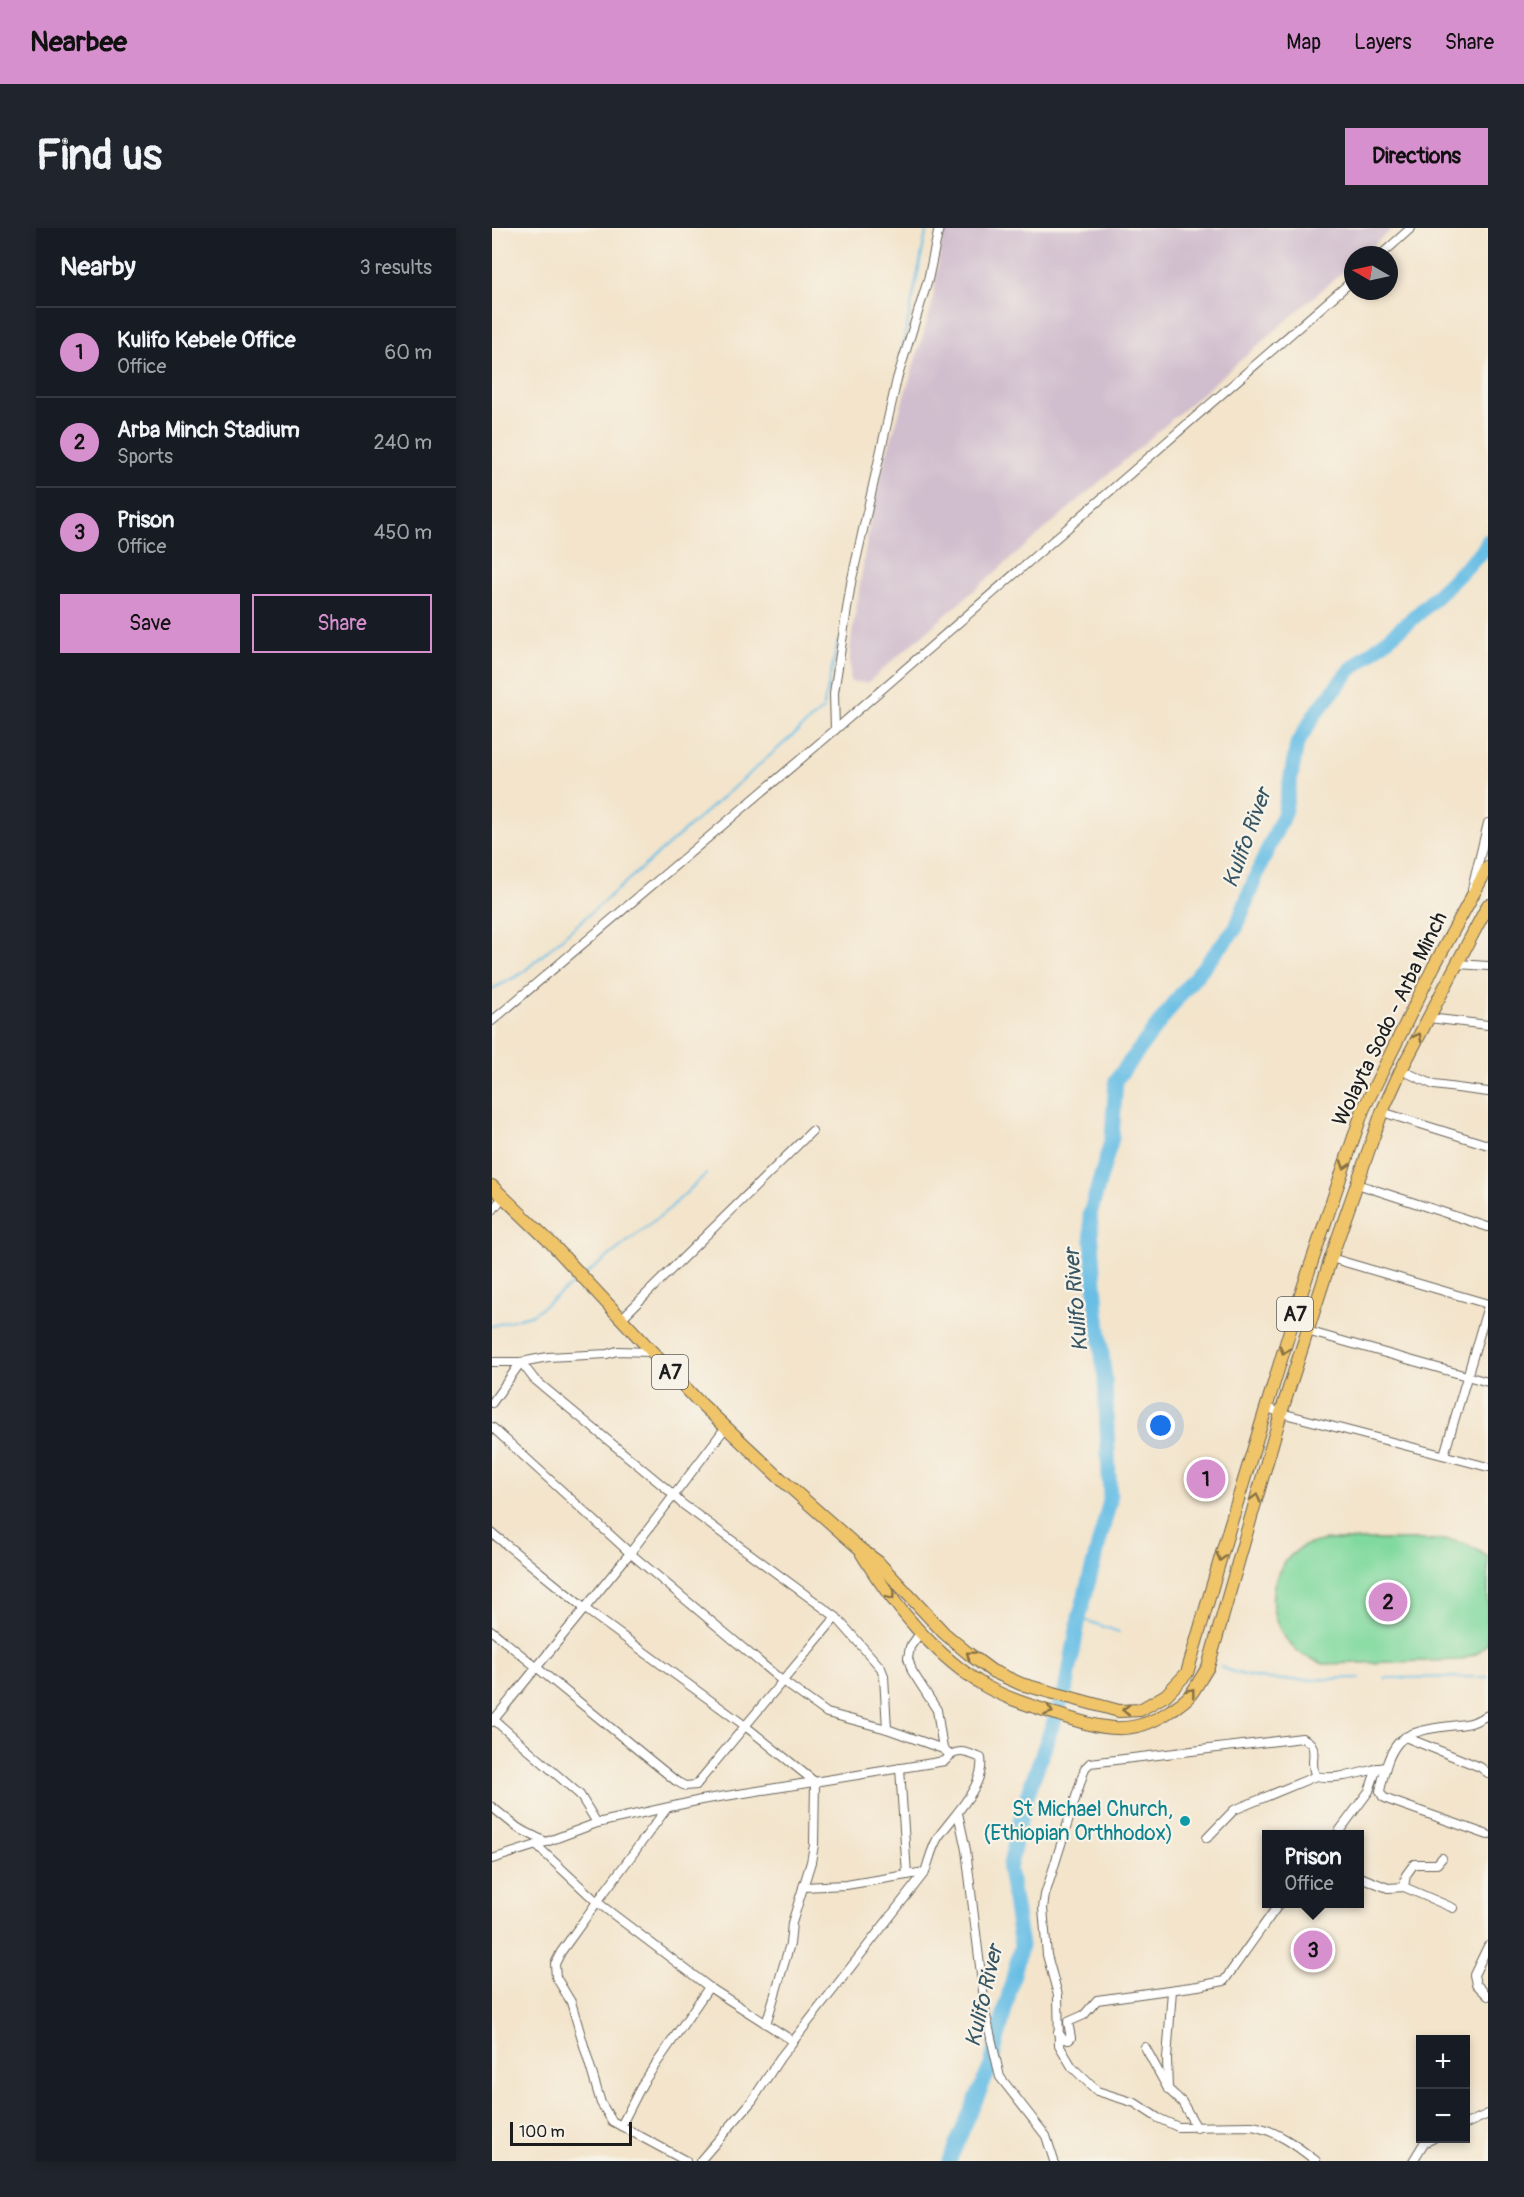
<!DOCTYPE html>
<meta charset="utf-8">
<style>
:root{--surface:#171b24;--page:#20242c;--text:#f1f3f6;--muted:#9ea1a6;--line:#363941;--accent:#d690ce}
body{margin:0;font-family:Pangolin,sans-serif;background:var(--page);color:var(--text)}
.controls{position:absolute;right:18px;bottom:18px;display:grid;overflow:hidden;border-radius:0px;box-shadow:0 3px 9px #0003}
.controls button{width:54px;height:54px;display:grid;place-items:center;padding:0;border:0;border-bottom:2px solid var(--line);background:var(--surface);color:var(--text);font:30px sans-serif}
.compass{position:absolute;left:852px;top:18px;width:54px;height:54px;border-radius:50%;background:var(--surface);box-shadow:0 3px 9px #0003;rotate:279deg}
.scale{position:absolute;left:18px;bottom:15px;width:122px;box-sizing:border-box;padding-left:6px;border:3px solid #1c1c1c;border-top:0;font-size:16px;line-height:21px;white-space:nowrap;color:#1c1c1c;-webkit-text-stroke:4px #f7f3e8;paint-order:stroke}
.you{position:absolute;left:669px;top:1198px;width:21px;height:21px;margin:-15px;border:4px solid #fff;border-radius:50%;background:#1a73e8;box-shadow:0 0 0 9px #1a73e833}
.badge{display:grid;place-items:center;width:39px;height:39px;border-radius:50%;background:var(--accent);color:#111;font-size:20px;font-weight:700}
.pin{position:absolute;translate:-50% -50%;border:3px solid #fff;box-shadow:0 2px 6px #0006}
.popup{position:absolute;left:770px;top:1602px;width:102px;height:78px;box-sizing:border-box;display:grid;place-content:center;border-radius:0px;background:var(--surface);filter:drop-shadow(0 2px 4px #0005);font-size:20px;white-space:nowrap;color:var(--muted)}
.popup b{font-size:22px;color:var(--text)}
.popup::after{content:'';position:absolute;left:50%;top:100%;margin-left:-12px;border:12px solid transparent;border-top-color:var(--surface)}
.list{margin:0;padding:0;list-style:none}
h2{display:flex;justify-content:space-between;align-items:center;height:78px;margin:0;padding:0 24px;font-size:26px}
h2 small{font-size:20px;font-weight:400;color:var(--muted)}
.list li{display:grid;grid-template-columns:39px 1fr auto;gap:18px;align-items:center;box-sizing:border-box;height:90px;padding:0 24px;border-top:2px solid var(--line)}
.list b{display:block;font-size:22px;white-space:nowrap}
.list p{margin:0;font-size:20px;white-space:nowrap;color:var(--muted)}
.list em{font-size:20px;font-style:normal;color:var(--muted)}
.actions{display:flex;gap:12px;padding:18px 24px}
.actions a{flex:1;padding:14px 0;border:2px solid var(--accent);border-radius:0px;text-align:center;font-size:21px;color:var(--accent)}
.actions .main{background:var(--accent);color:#111}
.map{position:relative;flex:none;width:996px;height:1933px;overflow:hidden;border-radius:0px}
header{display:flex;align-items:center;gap:36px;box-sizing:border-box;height:84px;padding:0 30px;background:var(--accent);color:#111}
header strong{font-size:28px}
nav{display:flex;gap:33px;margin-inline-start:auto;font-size:21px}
.intro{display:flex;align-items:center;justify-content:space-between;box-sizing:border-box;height:144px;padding:0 36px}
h1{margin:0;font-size:42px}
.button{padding:15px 27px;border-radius:0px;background:var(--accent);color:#111;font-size:21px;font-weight:700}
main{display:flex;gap:36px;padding:0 36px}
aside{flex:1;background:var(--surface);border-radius:0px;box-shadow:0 3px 9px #0003}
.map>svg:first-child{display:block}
</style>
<header>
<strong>Nearbee</strong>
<nav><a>Map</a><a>Layers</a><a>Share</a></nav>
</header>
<div class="intro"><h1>Find us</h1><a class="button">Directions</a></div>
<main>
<aside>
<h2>Nearby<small>3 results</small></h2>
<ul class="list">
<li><span class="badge">1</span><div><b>Kulifo Kebele Office</b><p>Office</p></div><em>60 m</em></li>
<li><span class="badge">2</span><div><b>Arba Minch Stadium</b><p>Sports</p></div><em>240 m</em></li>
<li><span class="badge">3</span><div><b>Prison</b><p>Office</p></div><em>450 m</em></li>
</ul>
<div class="actions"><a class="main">Save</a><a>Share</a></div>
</aside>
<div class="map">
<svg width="996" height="1933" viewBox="0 0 996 1933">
<rect width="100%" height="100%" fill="#f7f3e8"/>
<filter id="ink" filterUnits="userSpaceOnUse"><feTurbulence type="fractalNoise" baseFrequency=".0167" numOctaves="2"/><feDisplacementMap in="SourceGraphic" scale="12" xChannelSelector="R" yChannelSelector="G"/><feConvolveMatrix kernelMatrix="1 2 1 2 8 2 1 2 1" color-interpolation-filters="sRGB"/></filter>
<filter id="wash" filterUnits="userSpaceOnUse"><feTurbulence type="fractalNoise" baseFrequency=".008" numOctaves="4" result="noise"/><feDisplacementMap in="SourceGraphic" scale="24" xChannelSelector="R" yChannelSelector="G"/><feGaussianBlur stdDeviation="1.35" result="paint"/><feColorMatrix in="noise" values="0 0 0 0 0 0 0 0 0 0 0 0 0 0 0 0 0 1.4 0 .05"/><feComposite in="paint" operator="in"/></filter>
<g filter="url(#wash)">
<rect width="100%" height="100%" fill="#f3e4cb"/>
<!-- industrial -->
<path fill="#d0bdcd" d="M452 0H897L899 2 870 27H861V35L375 455 358 454V420L377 299 391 238 439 81Z"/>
<!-- green -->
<path fill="#80d99e" stroke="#4e7a5d" stroke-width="1.5" d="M834 1312H955C974 1314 981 1319 996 1329V1414L986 1425 969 1432 832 1436C820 1431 809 1428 800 1418 771 1389 774 1339 812 1318 818 1315 827 1314 834 1312Z"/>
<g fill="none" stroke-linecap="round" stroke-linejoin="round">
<!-- stream -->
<g stroke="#68bee5" stroke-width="2">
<path d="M409 127 435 0"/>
<path d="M0 761 29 746 331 481 346 413"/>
<path d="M93 1047 177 981 214 946"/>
<path d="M0 1098 41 1086 86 1052"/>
<path d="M587 1390 627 1404"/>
<path d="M729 1439C770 1459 823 1450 868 1450"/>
<path d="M892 1450 996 1449"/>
</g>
<!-- river -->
<path stroke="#68bee5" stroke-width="15" d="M457 1933 499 1837 529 1718 517 1641 532 1576 575 1457 587 1390 618 1273 613 1152 605 1083 598 986 620 910 624 852 689 766 744 700 766 643 792 586 805 516 823 486 858 442 926 386 990 324 996 313"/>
</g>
</g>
<g filter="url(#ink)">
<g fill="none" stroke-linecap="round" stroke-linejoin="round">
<!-- minor casing -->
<g stroke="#676259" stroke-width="10">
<g id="minor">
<path d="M889 27 919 0"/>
<path d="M343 502 342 465 359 355 405 151 436 52 447 0"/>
<path d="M980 661 996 595"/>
<path d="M965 736 996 738"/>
<path d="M937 790 996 797"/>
<path d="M0 793 343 502 861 52"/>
<path d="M909 842 942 857 996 864"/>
<path d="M890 884 996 917"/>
<path d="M865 956 996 999"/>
<path d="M0 983 11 969"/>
<path d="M839 1030 996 1076"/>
<path d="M129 1091 320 903"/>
<path d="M815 1103 996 1154"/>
<path d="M0 1134H29L56 1129 115 1126 125 1123 159 1124"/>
<path d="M29 1134 42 1151 176 1262 189 1275 344 1389 389 1440 392 1448 395 1501"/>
<path d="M0 1175 29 1134"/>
<path d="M774 1179 789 1185 996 1239"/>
<path d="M0 1199 138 1325 289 1452 335 1485 395 1501 451 1521 458 1527"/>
<path d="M952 1227 996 1078"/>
<path d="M0 1305 92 1380 252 1497 323 1554 322 1617 319 1634 300 1695 298 1716 274 1796"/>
<path d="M0 1403 184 1553 193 1558 204 1557"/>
<path d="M429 1404 418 1419 416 1430 420 1443 445 1482 451 1521"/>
<path d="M996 1487C990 1490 985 1493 979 1495 960 1499 919 1499 906 1515 895 1528 892 1546 888 1563L891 1569 897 1572 996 1607"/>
<path d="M0 1490 88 1567 105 1595"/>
<path d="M0 1494 138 1325 234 1199"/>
<path d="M913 1509 988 1539 996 1545"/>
<path d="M408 1540 415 1647"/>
<path d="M204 1557 344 1389"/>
<path d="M0 1579 26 1600 54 1614"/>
<path d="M175 1580 105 1674 69 1724 63 1736 64 1749 79 1774 109 1875 120 1893 194 1933"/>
<path d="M466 1585 474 1622 494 1788 508 1849 554 1908 562 1933"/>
<path d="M845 1606 877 1563 885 1540"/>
<path d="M715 1610 742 1582 824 1548C845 1553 873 1543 893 1539"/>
<path d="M44 1617 105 1674 217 1759 301 1813"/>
<path d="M0 1631 54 1614 105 1595 209 1572 453 1533C463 1519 475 1524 489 1530 493 1558 462 1587 447 1608 440 1618 437 1633 433 1644L288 1830 260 1873 208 1933"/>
<path d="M868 1649 896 1660 912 1659 961 1680"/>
<path d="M311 1659 354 1657 433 1644"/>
<path d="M912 1659 914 1647 922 1636H945L950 1630"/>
<path d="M996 1718 982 1747 984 1756 996 1768"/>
<path d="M566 1805 572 1811 577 1812 579 1810 576 1794 592 1787 605 1772 706 1758 732 1753 787 1676"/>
<path d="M653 1819 676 1861 690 1874 705 1900"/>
<path d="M676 1861 675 1831 680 1762"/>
<path d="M974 1896 996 1886"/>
<path d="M129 1898 151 1855 217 1759"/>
<path d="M824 1933C805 1918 784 1902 760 1898L686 1899 666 1890 643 1875 605 1863 580 1839 567 1817 566 1767 555 1727 551 1680 553 1667 593 1540 598 1535 810 1510C831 1518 815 1533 824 1548"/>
<path d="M921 1933 932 1915 942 1910"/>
</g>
</g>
<!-- highway casing -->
<g stroke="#676259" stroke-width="14">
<g id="highway">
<path d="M0 958 60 1016 204 1171 290 1252 367 1320 386 1334 452 1405 477 1426 500 1443 529 1456 627 1483 648 1482 674 1467 695 1445 737 1301 811 1060 871 882 942 738 996 639"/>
<path d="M370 1326C400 1376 443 1428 493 1458 517 1472 544 1479 570 1488 611 1501 640 1509 678 1483 685 1478 694 1473 699 1466 705 1458 710 1448 716 1439L789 1185 839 1030 890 884 909 842 996 677"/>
</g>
</g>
<!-- minor -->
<use href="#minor" stroke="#fff" stroke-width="8"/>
<!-- highway -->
<use href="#highway" stroke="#f0c469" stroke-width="12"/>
</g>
<!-- one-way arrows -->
<defs><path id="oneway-chevron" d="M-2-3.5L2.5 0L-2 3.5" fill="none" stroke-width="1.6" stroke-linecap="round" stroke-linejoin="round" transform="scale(1.5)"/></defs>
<g stroke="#867042">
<use href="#oneway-chevron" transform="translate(926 809) rotate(-61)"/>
<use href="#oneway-chevron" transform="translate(853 937) rotate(109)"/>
<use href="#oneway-chevron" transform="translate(792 1122) rotate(107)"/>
<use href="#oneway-chevron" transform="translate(764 1270) rotate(-74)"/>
<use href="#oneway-chevron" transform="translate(729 1329) rotate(105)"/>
<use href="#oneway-chevron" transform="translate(399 1368) rotate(52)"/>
<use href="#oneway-chevron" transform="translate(478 1427) rotate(-143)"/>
<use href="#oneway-chevron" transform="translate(699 1464) rotate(-52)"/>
<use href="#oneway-chevron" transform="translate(634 1482) rotate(-179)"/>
<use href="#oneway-chevron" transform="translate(557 1483) rotate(18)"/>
</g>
</g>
<!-- markers -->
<circle fill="#0f9aa8" stroke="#f7f3e8" stroke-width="2" cx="693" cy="1593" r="6"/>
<g text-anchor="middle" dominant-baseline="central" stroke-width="4.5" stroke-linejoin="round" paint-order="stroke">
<!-- shield labels -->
<g fill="#f7f3e8" stroke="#5e5c59" stroke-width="1.5">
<rect x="785" y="1069" width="36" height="34" rx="4.5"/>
<rect x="160" y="1127" width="36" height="34" rx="4.5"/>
</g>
<g font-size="20" font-weight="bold" fill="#1c1c1c">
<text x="803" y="1086">A7</text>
<text x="178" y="1144">A7</text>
</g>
<!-- street labels -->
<g font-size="21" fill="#1c1c1c" stroke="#f7f3e8">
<text transform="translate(898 791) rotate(-64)">Wolayta Sodo - Arba Minch</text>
</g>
<!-- culture labels -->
<g font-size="21" fill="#0d838f" stroke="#f7f3e8" text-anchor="end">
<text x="681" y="1581">St Michael Church,<tspan x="681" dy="24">(Ethiopian Orthhodox)</tspan></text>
</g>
<!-- water labels -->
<g font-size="22" font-style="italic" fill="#375562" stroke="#f7f3e8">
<text transform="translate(755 610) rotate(-70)">Kulifo River</text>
<text transform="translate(584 1072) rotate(-95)">Kulifo River</text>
<text transform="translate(492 1768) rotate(-77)">Kulifo River</text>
</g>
</g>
</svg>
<div class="controls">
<button>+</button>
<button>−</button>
</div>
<svg class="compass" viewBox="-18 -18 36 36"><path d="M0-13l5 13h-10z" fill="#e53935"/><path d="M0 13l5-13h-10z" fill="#9ea1a6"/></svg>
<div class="scale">100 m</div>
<div class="you"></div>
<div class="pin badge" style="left:714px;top:1251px">1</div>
<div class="pin badge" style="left:896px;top:1374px">2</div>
<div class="pin badge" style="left:821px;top:1722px">3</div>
<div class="popup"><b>Prison</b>Office</div>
</div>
</main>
